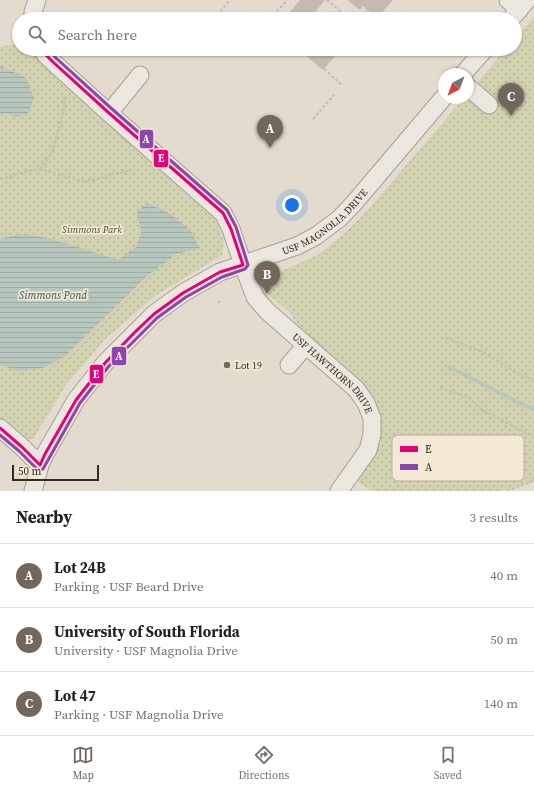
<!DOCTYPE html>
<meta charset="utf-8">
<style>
:root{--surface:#fff;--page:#f2f2f2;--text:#202124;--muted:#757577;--line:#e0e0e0;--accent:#73675c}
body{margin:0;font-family:"Source Serif 4",serif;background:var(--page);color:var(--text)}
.compass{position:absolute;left:438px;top:68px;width:36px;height:36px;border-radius:50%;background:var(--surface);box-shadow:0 1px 3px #0004;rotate:221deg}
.scale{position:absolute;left:12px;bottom:10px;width:87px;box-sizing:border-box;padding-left:4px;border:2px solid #36291f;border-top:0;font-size:11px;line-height:14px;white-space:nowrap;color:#36291f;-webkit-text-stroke:3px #f3e9d4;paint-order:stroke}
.you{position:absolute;left:292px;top:205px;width:14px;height:14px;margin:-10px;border:3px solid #fff;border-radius:50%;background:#1a73e8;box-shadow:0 0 0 6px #1a73e833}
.badge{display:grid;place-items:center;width:26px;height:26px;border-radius:50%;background:var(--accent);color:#fff;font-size:13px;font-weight:700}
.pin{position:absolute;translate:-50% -33px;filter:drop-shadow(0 1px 2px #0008)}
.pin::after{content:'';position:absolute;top:21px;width:14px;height:12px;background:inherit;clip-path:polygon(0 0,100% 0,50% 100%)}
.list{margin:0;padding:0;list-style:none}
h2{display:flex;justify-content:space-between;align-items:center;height:52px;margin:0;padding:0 16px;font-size:17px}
h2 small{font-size:13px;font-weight:400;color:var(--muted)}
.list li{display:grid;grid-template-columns:26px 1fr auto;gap:12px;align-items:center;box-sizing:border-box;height:64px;padding:0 16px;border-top:1px solid var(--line)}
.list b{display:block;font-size:15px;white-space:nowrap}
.list p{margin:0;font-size:13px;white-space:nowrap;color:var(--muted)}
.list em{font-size:13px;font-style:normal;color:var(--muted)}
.icon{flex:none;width:22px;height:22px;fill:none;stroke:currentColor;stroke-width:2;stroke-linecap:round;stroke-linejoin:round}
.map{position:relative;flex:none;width:534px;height:491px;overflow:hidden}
.search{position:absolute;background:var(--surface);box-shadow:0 1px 3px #0004;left:12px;right:12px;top:12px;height:44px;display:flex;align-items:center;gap:10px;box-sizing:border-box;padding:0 14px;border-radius:22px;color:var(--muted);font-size:15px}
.sheet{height:244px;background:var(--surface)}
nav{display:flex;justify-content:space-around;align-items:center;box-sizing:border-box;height:56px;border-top:1px solid var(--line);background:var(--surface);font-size:11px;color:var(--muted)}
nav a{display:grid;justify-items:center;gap:2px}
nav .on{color:var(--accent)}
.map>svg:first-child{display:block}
</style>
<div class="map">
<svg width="534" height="491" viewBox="0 0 534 491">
<defs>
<pattern id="park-dots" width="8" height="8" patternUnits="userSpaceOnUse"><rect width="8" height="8" fill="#d2d1b0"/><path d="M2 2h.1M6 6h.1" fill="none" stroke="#b5b397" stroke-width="1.8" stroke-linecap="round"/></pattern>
<pattern id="water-rules" width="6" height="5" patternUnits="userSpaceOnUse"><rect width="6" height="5" fill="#b8c7bd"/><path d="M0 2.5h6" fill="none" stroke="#9faba2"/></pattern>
</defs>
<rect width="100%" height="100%" fill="#e3dbcd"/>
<!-- park -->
<g fill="url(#park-dots)">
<path d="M534 17V482L500 491H373L358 482 366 468 379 413 372 396 365 386 303 332 289 312 266 292 264 283 267 278 319 254 343 235 366 212 464 98H468V93L506 49H515V39Z"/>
<path d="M19 43V49H32L37 58 49 70 155 162 166 175 188 196 215 218 224 241 222 255 156 295 104 340 66 385 33 439H22L0 420V47Z"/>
</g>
<!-- water -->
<g fill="url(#water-rules)">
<path d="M0 67H2L25 77 34 97 29 112 17 117 5 113 0 114Z"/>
<path d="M147 203 171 214 190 230 200 248 176 254 148 275 65 356 42 368 16 371 0 364V239L21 234 48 238 118 260 136 247 141 232 137 212Z"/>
</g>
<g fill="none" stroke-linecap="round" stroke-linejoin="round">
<!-- stream -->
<path stroke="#b8c7bd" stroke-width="3.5" d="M449 367 534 410"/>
</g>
<!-- building -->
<g fill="#c6baae">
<path d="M300 0H325L315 12 323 19H284Z"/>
<path d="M347 0H393L377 18 363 6 360 10Z"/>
<path d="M298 49H341L323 70Z"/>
</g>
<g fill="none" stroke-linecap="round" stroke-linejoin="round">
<!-- minor casing -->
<g stroke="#a8a096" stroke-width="19">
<g id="minor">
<path d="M508 0 519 10"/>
<path d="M33 19V12L37 0"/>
<path d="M511 19 527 0"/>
<path id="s1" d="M42 49 45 54 53 62 109 113 223 213 231 229 243 265 255 297 267 311 356 389 366 403 372 418V434L368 450 339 491"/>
<path d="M463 74 485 49"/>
<path d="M468 87 489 105"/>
<path d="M109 113 140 75"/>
<path d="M289 365 306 345"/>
<path d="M0 428 22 447 40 465"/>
<path id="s2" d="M33 491 40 465 45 454 76 400 105 363 154 314 183 293 220 272 297 246 316 236 340 218 355 202 444 97"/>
</g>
</g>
<!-- path -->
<g stroke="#c4bdb5" stroke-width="2" stroke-dasharray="3 2" stroke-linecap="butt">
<path d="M327 0 349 19"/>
<path d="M367 10 365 13 372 19"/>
<path d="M214 19 230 0"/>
<path d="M270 19 287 0"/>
<path d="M240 55 245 49"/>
<path d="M324 69 342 85"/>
<path d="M313 119 334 95"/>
<path d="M40 169 52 153 64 109 65 95"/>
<path d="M0 179 9 177 23 172 40 169 82 181 100 179 115 173 124 172 132 170"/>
<path d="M219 301V303"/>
<path d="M446 338 483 352 520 375 534 380"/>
<path d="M440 388 468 397 482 410 534 437"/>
<path d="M507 491 528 483 534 479"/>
</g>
<!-- minor -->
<use href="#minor" stroke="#ebe6de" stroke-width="17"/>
<!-- bus-1 casing -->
<g stroke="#f3e9d4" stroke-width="6">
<path id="bus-1" d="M0 428 22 447 40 465 45 454 76 400 105 363 135 332 154 314 183 293 220 272 243 265 231 229 223 213 109 113 53 62 45 54 42 49"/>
</g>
<!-- bus-2 casing -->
<g stroke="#f3e9d4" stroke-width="6">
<path id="bus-2" d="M0 435 19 451 37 469 39 470 43 469 80 403 109 366 157 318 186 297 222 277 245 269 248 265 236 227 227 210 112 109 56 58 48 49"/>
</g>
<!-- bus-1 -->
<use href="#bus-1" stroke="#e5007d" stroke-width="3"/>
<!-- bus-2 -->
<use href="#bus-2" stroke="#8e44ad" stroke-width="3"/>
</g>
<!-- markers -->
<circle fill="#73675c" stroke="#f3e9d4" stroke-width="1.5" cx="227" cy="365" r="4"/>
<g text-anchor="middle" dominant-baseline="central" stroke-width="3.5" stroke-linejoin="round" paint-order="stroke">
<!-- street labels -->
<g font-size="10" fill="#36291f" stroke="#f3e9d4">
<text stroke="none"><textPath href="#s2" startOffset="414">USF MAGNOLIA DRIVE</textPath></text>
<text stroke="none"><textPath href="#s1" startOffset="444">USF HAWTHORN DRIVE</textPath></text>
</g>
<!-- park labels -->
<g font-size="10" font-style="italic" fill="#485127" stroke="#f3e9d4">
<text x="92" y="229">Simmons Park</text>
</g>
<!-- poi labels -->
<g font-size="10" fill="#36291f" stroke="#f3e9d4" text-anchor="start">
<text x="235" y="365">Lot 19</text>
</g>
<!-- water labels -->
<g font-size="11" font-style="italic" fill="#2f5451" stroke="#f3e9d4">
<text x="53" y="295">Simmons Pond</text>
</g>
</g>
<!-- legend -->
<rect x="392" y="435" width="132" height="46" rx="6" fill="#f3e9d4" stroke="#baaf9e" stroke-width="1"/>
<rect x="400" y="446" width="18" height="6" fill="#e5007d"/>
<rect x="400" y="464" width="18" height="6" fill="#8e44ad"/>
<g font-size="11" fill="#36291f">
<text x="425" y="453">E</text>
<text x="425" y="471">A</text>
</g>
<g stroke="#f3e9d4" stroke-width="1.5">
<rect x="139" y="129" width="15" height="20" rx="4" fill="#8e44ad"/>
<rect x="153" y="149" width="16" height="19" rx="4" fill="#e5007d"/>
<rect x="111" y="346" width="16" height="20" rx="4" fill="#8e44ad"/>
<rect x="89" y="364" width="15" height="20" rx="4" fill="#e5007d"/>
</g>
<g font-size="11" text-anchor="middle" font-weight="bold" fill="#fff">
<text x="146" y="143">A</text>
<text x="161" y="162">E</text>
<text x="119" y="360">A</text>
<text x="96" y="378">E</text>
</g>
</svg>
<svg class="compass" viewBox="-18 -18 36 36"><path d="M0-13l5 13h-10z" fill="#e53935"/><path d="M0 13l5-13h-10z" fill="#757577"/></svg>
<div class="scale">50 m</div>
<div class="you"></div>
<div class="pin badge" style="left:270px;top:148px">A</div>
<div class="pin badge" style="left:267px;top:294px">B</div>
<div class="pin badge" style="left:511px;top:116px">C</div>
<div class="search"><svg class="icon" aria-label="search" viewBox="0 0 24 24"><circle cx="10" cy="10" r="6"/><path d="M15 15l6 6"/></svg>Search here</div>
</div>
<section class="sheet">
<h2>Nearby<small>3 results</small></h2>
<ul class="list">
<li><span class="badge">A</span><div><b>Lot 24B</b><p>Parking · USF Beard Drive</p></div><em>40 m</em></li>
<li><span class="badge">B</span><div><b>University of South Florida</b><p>University · USF Magnolia Drive</p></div><em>50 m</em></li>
<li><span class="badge">C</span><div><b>Lot 47</b><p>Parking · USF Magnolia Drive</p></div><em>140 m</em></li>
</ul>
</section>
<nav>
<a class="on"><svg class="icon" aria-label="map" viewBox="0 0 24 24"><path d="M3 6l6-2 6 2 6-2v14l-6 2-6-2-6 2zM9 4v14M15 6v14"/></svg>Map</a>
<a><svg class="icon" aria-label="directions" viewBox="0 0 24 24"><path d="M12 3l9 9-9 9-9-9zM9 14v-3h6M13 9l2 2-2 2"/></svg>Directions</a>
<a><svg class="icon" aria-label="saved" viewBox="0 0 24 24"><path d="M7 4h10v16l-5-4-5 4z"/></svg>Saved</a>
</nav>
